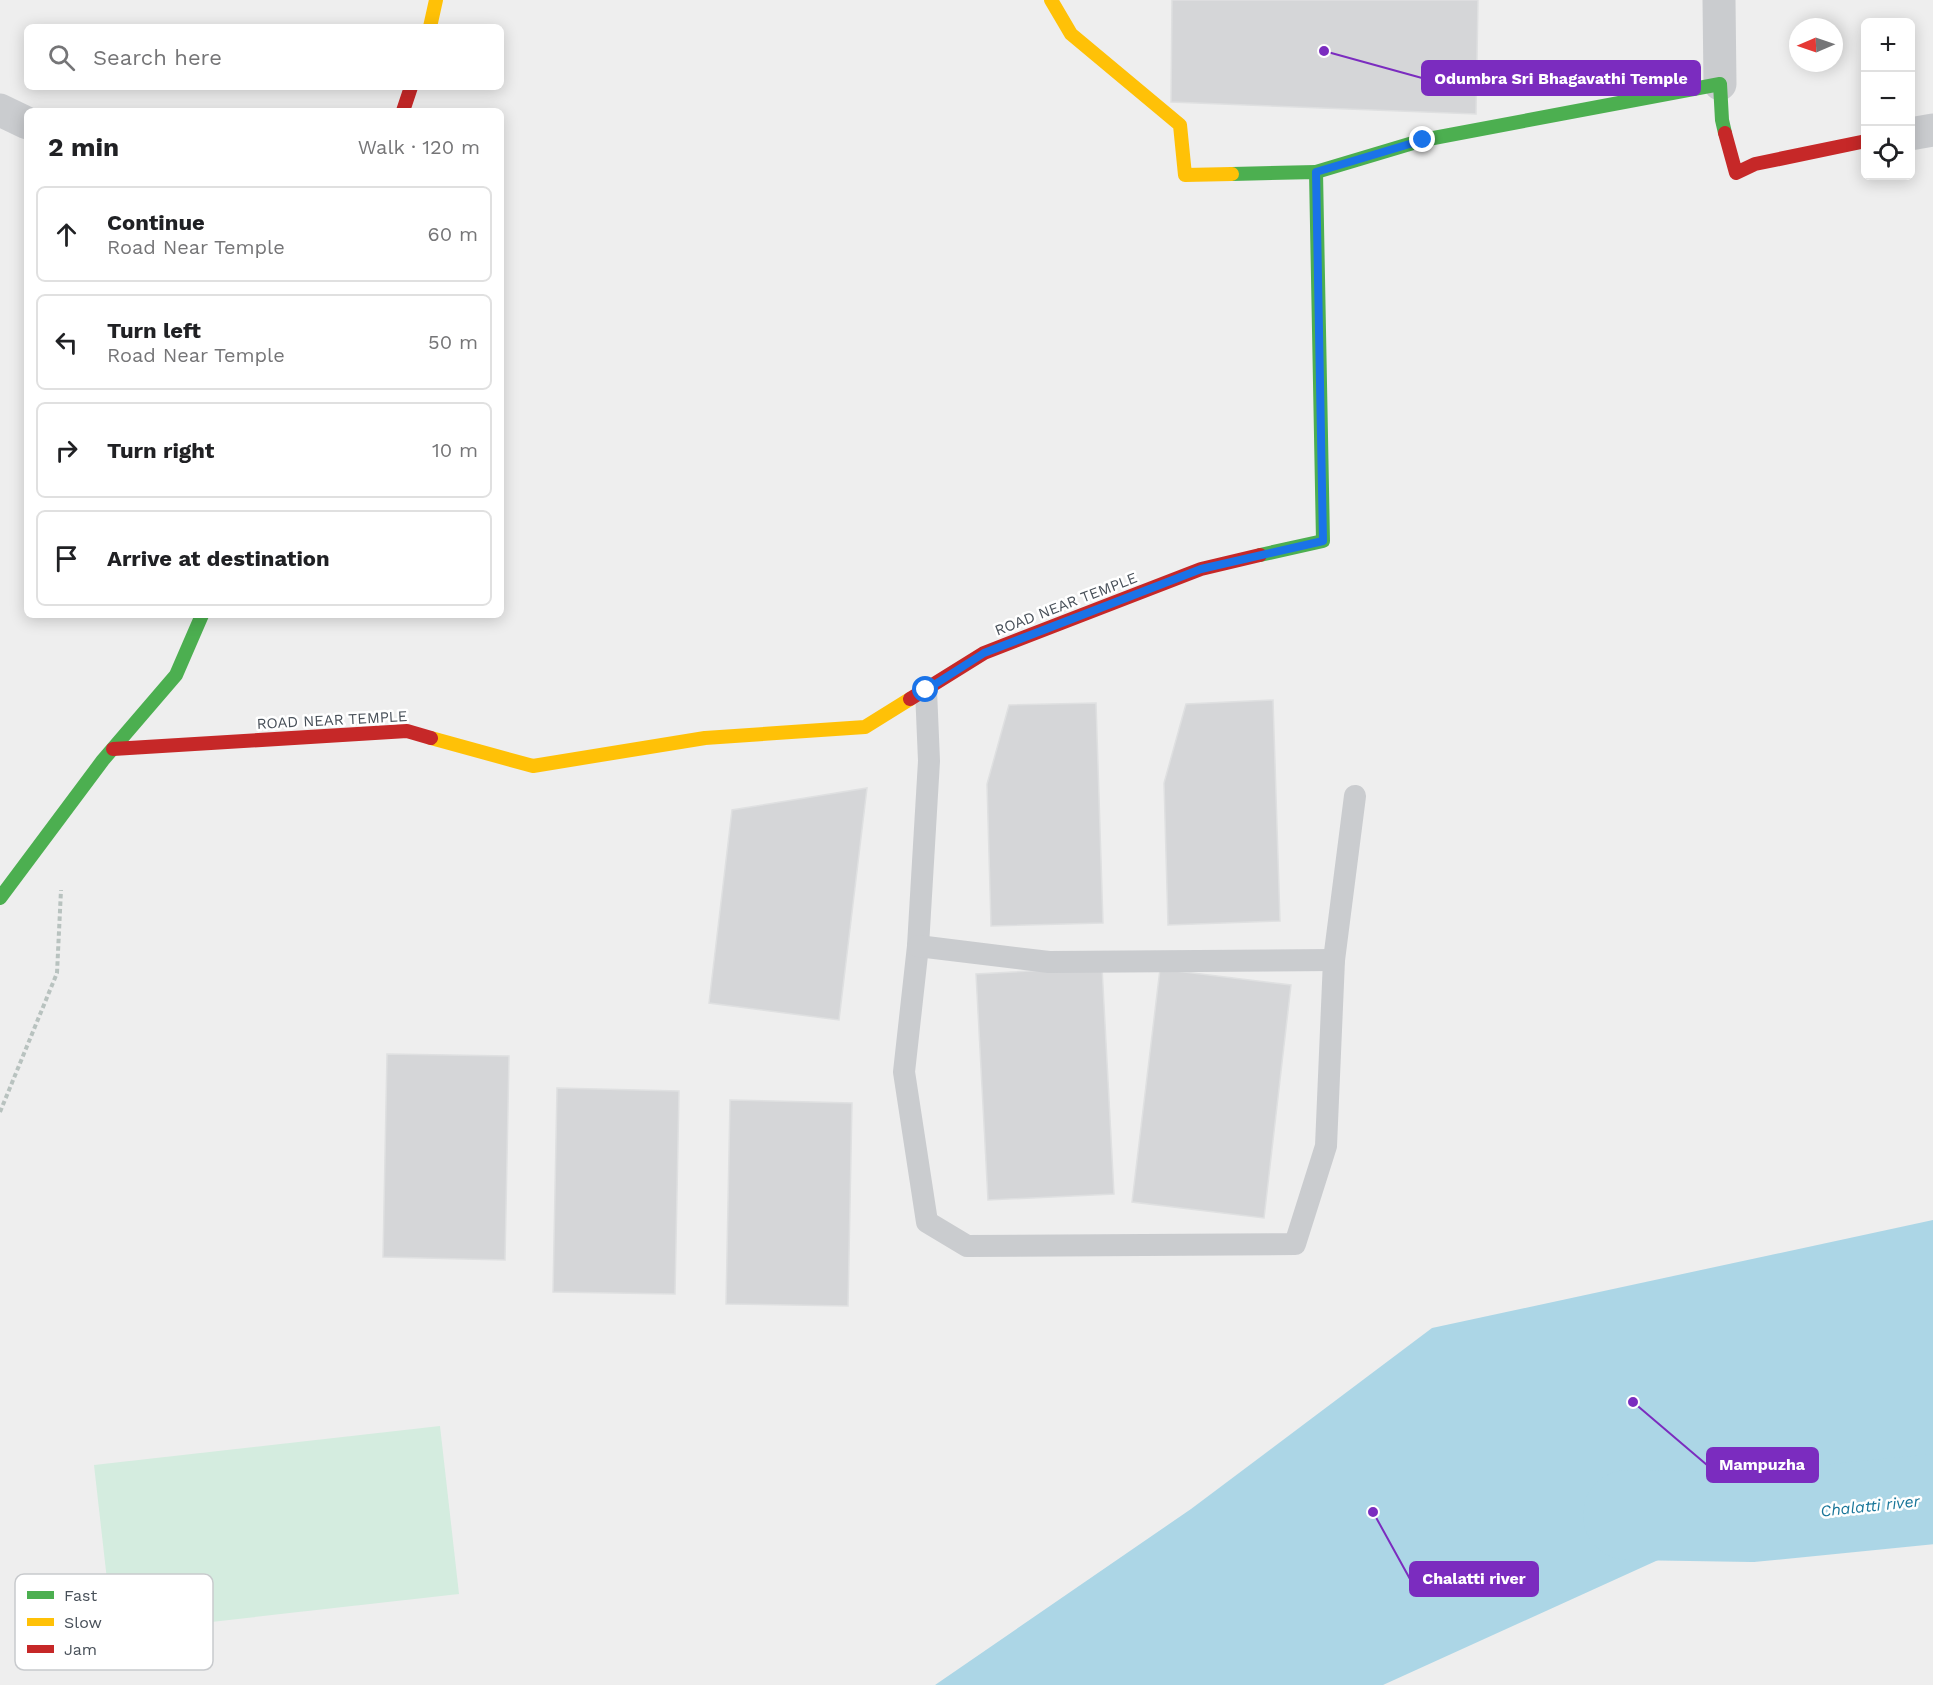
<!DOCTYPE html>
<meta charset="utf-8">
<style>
:root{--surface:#fff;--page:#f2f2f2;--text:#202124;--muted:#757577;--line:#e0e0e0}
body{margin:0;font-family:"Work Sans",sans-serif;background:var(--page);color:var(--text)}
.controls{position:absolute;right:18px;top:18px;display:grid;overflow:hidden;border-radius:9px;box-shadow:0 3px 15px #0003}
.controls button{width:54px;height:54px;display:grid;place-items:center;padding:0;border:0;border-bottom:2px solid var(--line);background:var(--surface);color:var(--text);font:30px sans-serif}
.compass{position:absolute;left:1789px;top:18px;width:54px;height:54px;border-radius:50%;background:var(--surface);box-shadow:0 3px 15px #0003;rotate:268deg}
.stop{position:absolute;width:18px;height:18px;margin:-14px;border:4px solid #1a73e8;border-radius:50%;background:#fff}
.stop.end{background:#1a73e8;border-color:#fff;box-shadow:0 2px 6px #0008}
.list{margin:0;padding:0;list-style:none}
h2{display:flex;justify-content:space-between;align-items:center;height:78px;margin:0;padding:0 24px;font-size:26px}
h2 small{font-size:20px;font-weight:400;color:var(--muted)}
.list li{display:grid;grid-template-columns:39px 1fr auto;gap:18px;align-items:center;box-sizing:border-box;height:96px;margin:0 12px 12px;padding:0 12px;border:2px solid var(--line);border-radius:9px}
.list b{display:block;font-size:22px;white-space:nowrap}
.list p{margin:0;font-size:20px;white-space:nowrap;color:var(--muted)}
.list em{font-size:20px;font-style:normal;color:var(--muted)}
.icon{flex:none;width:33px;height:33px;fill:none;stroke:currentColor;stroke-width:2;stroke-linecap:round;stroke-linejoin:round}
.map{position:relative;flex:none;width:1933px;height:1685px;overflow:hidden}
.search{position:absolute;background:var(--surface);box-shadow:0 3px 15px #0003;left:24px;top:24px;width:480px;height:66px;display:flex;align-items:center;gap:15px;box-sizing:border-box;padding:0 21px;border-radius:9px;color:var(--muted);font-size:22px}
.panel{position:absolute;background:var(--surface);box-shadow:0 3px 15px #0003;left:24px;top:108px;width:480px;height:510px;border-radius:9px}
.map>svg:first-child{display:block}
</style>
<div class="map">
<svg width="1933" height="1685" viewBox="0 0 1933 1685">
<rect width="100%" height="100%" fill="#eee"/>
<!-- green -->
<path fill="#d4ecdf" d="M440 1426 459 1594 113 1633 94 1465Z"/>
<!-- water -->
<path fill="#acd6e6" d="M1933 1220V1475L1843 1476 1383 1685H935L1191 1509 1432 1328Z"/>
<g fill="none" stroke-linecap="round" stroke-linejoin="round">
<!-- river -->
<path stroke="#acd6e6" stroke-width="90" d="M1628 1515 1752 1517 1933 1499"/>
</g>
<!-- building -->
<g fill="#d5d6d8" stroke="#dfe0e1" stroke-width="1.5">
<path d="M1172 0H1478L1476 114 1171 102Z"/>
<path d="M1273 700 1280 921 1168 925 1164 783 1186 704Z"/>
<path d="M1096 703 1103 923 991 926 987 784 1009 705Z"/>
<path d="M867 788 839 1020 709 1003 732 810Z"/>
<path d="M1102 967 1114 1194 988 1200 976 974Z"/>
<path d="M1160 969 1291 985 1264 1218 1132 1202Z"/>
<path d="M387 1054 509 1056 505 1260 383 1257Z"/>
<path d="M557 1088 679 1091 675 1294 553 1292Z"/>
<path d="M730 1100 852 1103 848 1306 726 1304Z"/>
</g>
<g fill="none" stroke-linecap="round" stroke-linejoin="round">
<!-- path -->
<path stroke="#b8c2bf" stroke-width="4" stroke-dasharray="4.5 3" stroke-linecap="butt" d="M0 1112 57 973 61 890"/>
<!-- lane -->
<g stroke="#cacccf" stroke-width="22">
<path d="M926 690 929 761 918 946 904 1072 927 1222 967 1246 1295 1244 1326 1146 1334 960 1355 796"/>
<path d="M918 946 1049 962 1334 960"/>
</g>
<!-- street -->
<g stroke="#cacccf" stroke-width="33">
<path d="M1719 0 1720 84"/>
<path d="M0 110 27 123"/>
<path d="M1910 134 1933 130"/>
</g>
<!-- fast -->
<g stroke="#4caf50" stroke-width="14">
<path d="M1316 172 1423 140 1720 84 1722 120 1725 133"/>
<path d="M1232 174 1316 172 1323 541 1260 555"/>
<path d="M0 898 103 760 176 675 202 615"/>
</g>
<!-- slow -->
<g stroke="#ffc107" stroke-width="14">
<path d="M1051 0 1071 34 1180 125 1185 175 1232 174"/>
<path d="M430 27 436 0"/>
<path d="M431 738 533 766 705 738 865 727 910 699"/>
</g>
<!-- jam -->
<g stroke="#c62828" stroke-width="14">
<path d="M403 111 411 87"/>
<path d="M1725 133 1736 173 1755 164 1866 141"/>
<path d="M910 699 984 653 1201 569 1260 555"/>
<path d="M113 749 407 731 431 738"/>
</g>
</g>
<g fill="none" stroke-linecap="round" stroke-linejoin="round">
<!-- route -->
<path stroke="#1a73e8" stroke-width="8" d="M926 690 984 653 1201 569 1323 541 1316 172 1423 140"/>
</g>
<g text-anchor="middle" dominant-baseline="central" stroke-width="5" stroke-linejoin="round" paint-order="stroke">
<!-- street labels -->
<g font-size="15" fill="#474f58" stroke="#fff">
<text transform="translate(1066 604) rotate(-21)">ROAD NEAR TEMPLE</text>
<text transform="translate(332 720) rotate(-3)">ROAD NEAR TEMPLE</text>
</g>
<!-- water labels -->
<g font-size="16" font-style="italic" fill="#197699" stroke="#fff">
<text transform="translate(1870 1506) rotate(-6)">Chalatti river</text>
</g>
</g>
<!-- legend -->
<rect x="15" y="1574" width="198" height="96" rx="9" fill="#fff" stroke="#c8cacd" stroke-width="1.5"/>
<rect x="27" y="1591" width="27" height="8" fill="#4caf50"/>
<rect x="27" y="1618" width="27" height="8" fill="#ffc107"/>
<rect x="27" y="1645" width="27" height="8" fill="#c62828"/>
<g font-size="16" fill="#474f58">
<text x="64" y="1601">Fast</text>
<text x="64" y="1628">Slow</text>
<text x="64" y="1655">Jam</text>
</g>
<!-- callouts -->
<path fill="none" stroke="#7b2cbf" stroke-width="2" d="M1324 51L1422 78M1633 1402L1707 1465M1373 1512L1410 1579"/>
<g fill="#7b2cbf" stroke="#fff" stroke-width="2">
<circle cx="1324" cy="51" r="6"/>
<circle cx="1633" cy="1402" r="6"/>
<circle cx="1373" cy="1512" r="6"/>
</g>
<g fill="#7b2cbf" stroke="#7b2cbf" stroke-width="2">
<rect x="1422" y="61" width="278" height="34" rx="6"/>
<rect x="1707" y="1448" width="111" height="34" rx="6"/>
<rect x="1410" y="1562" width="128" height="34" rx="6"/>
</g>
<g font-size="16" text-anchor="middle" font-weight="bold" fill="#fff">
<text x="1561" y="84">Odumbra Sri Bhagavathi Temple</text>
<text x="1762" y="1470">Mampuzha</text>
<text x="1474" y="1584">Chalatti river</text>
</g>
</svg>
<div class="controls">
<button>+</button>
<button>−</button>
<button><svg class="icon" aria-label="locate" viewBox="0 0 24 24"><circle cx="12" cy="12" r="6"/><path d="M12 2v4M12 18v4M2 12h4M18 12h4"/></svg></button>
</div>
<svg class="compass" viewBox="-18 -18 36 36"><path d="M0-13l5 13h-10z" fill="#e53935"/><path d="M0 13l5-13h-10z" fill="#757577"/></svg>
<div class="stop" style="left:926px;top:690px"></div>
<div class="stop end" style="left:1423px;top:140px"></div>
<div class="search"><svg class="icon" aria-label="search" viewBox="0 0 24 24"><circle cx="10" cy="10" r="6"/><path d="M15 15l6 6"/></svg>Search here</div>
<section class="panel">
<h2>2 min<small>Walk · 120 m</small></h2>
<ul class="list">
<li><svg class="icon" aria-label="ahead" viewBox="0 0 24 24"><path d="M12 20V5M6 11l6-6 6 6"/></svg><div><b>Continue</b><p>Road Near Temple</p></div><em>60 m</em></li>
<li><svg class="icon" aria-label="left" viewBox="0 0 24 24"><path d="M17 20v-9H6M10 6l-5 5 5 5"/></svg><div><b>Turn left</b><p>Road Near Temple</p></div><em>50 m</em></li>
<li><svg class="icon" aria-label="right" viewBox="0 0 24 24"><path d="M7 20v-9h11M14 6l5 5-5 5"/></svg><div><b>Turn right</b></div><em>10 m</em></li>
<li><svg class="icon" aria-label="arrive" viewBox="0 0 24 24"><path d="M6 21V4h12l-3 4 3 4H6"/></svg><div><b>Arrive at destination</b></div></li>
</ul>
</section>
</div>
